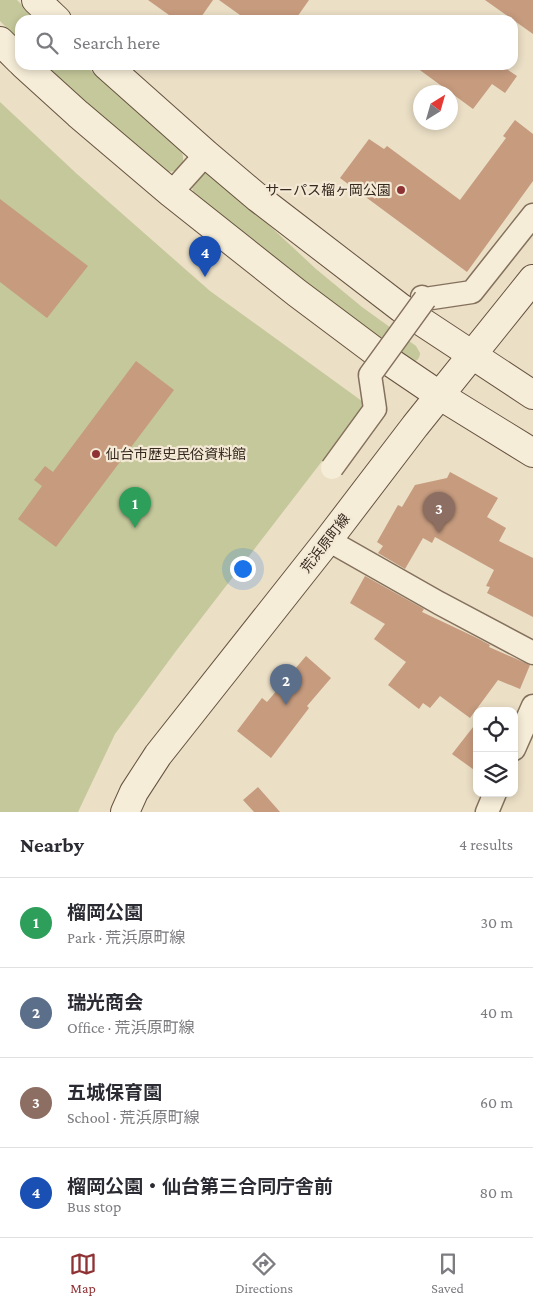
<!DOCTYPE html>
<meta charset="utf-8">
<style>
:root{--surface:#fff;--page:#f7f7f7;--text:#2b2b33;--muted:#7c7c81;--line:#e1e1e2;--accent:#8f3234}
body{margin:0;font-family:"Crimson Pro","Noto Sans JP",serif;background:var(--page);color:var(--text)}
.controls{position:absolute;right:15px;bottom:15px;display:grid;overflow:hidden;border-radius:10px;box-shadow:0 2px 8px #0003}
.controls button{width:45px;height:45px;display:grid;place-items:center;padding:0;border:0;border-bottom:1px solid var(--line);background:var(--surface);color:var(--text);font:25px sans-serif}
.compass{position:absolute;left:413px;top:85px;width:45px;height:45px;border-radius:50%;background:var(--surface);box-shadow:0 2px 8px #0003;rotate:37deg}
.you{position:absolute;left:242px;top:568px;width:18px;height:18px;margin:-12px;border:4px solid #fff;border-radius:50%;background:#1a73e8;box-shadow:0 0 0 8px #1a73e833}
.badge{display:grid;place-items:center;width:32px;height:32px;border-radius:50%;background:var(--accent);color:#fff;font-size:16px;font-weight:700}
.pin{position:absolute;translate:-50% -41px;filter:drop-shadow(0 1px 2px #0008)}
.pin::after{content:'';position:absolute;top:26px;width:18px;height:15px;background:inherit;clip-path:polygon(0 0,100% 0,50% 100%)}
.list{margin:0;padding:0;list-style:none}
h2{display:flex;justify-content:space-between;align-items:center;height:65px;margin:0;padding:0 20px;font-size:21px}
h2 small{font-size:16px;font-weight:400;color:var(--muted)}
.list li{display:grid;grid-template-columns:32px 1fr auto;gap:15px;align-items:center;box-sizing:border-box;height:90px;padding:0 20px;border-top:1px solid var(--line)}
.list b{display:block;font-size:19px;white-space:nowrap}
.list p{margin:0;font-size:16px;white-space:nowrap;color:var(--muted)}
.list em{font-size:16px;font-style:normal;color:var(--muted)}
.icon{flex:none;width:28px;height:28px;fill:none;stroke:currentColor;stroke-width:2;stroke-linecap:round;stroke-linejoin:round}
.map{position:relative;flex:none;width:533px;height:812px;overflow:hidden}
.search{position:absolute;background:var(--surface);box-shadow:0 2px 8px #0003;left:15px;right:15px;top:15px;height:55px;display:flex;align-items:center;gap:12px;box-sizing:border-box;padding:0 18px;border-radius:15px;color:var(--muted);font-size:19px}
.sheet{height:425px;background:var(--surface)}
nav{display:flex;justify-content:space-around;align-items:center;box-sizing:border-box;height:70px;border-top:1px solid var(--line);background:var(--surface);font-size:14px;color:var(--muted)}
nav a{display:grid;justify-items:center;gap:2px}
nav .on{color:var(--accent)}
.map>svg:first-child{display:block}
</style>
<div class="map">
<svg width="533" height="812" viewBox="0 0 533 812">
<rect width="100%" height="100%" fill="#ebdfc6"/>
<!-- green -->
<g fill="#c4c89a">
<path d="M0 0H17L37 20H20V41L0 21Z"/>
<path d="M45 65H85L114 92 180 148C188 162 180 175 164 171L97 113Z"/>
<path d="M0 102 77 174 210 291 366 404 176 651 115 734 78 812H0Z"/>
<path d="M207 173 211 174 257 214 316 269 362 307 416 346 420 353C420 359 416 362 411 362L342 314 193 194 192 185 202 174Z"/>
</g>
<!-- building -->
<g fill="#c69b7e">
<path d="M148 0H213L199 20H176Z"/>
<path d="M219 0H309L295 20H247Z"/>
<path d="M485 0H533V34Z"/>
<path d="M413 65H507L505 68 517 76 505 93 492 84 473 109Z"/>
<path d="M515 120 533 134V181L467 272 340 178 369 139 384 149 387 146 460 200 506 138 503 136Z"/>
<path d="M0 199 88 266 47 318 0 282Z"/>
<path d="M136 361 174 390 56 547 18 519 42 486 34 480 45 466 53 472Z"/>
<path d="M450 472 498 498 487 517 506 528 499 541 533 558V617L487 593 490 587 486 586 494 570 435 537 432 543 423 538 405 569 378 553 383 546 377 542 398 505 402 507 415 485 447 478Z"/>
<path d="M365 576 424 609 422 612 477 638 490 645 489 647 530 665 520 689 498 680 470 718 440 696 430 708 423 703 419 709 388 685 406 662 374 639 385 624 350 603Z"/>
<path d="M306 656 331 678 307 706 309 708 271 758 237 731 262 698 267 702Z"/>
<path d="M477 722V772L452 754Z"/>
<path d="M258 787 280 812H254L243 800Z"/>
</g>
<g fill="none" stroke-linecap="round" stroke-linejoin="round">
<!-- street casing -->
<g stroke="#84715d" stroke-width="25">
<g id="street">
<path d="M171 193 206 154"/>
<path d="M422 297 425 299 472 292 533 215"/>
<path d="M328 540 439 603 533 653"/>
<path d="M514 749 533 706"/>
<path d="M487 812 495 793"/>
</g>
</g>
<!-- secondary casing -->
<g stroke="#665240" stroke-width="30">
<g id="secondary">
<path d="M36 0 57 20"/>
<path d="M0 41 20 61"/>
<path d="M24 65 78 114 171 193 297 293 377 353 439 395 533 453"/>
<path d="M106 65 206 154 258 198 401 308 533 395"/>
<path d="M125 812 134 792 158 755 328 540 415 426 533 279"/>
</g>
</g>
<!-- street -->
<use href="#street" stroke="#f6edd8" stroke-width="22"/>
<!-- secondary -->
<use href="#secondary" stroke="#f6edd8" stroke-width="28"/>
<!-- street-bridge casing -->
<g stroke="#84715d" stroke-width="25" stroke-linecap="butt">
<path id="street-bridge" d="M332 468 375 409 370 375 425 299"/>
</g>
<!-- street-bridge -->
<use href="#street-bridge" stroke="#f6edd8" stroke-width="22"/>
</g>
<!-- markers -->
<g fill="#8f3234" stroke="#f3e9d5" stroke-width="2">
<circle cx="401" cy="190" r="5"/>
<circle cx="96" cy="454" r="5"/>
</g>
<g text-anchor="middle" dominant-baseline="central" stroke-width="4.5" stroke-linejoin="round" paint-order="stroke">
<!-- poi labels -->
<g font-size="14" fill="#362a20" stroke="#f3e9d5" text-anchor="end">
<text x="391" y="190">サーパス榴ヶ岡公園</text>
<text x="106" y="454" text-anchor="start">仙台市歴史民俗資料館</text>
</g>
<!-- street labels -->
<g font-size="14" fill="#362a20" stroke="#f3e9d5">
<text transform="translate(325 543) rotate(-52)">荒浜原町線</text>
</g>
</g>
</svg>
<div class="controls">
<button><svg class="icon" aria-label="locate" viewBox="0 0 24 24"><circle cx="12" cy="12" r="6"/><path d="M12 2v4M12 18v4M2 12h4M18 12h4"/></svg></button>
<button><svg class="icon" aria-label="layers" viewBox="0 0 24 24"><path d="M12 4l9 5-9 5-9-5zM3 14l9 5 9-5"/></svg></button>
</div>
<svg class="compass" viewBox="-18 -18 36 36"><path d="M0-13l5 13h-10z" fill="#e53935"/><path d="M0 13l5-13h-10z" fill="#7c7c81"/></svg>
<div class="you"></div>
<div class="pin badge" style="left:135px;top:528px;background:#2e9e5b">1</div>
<div class="pin badge" style="left:286px;top:705px;background:#5c6f8a">2</div>
<div class="pin badge" style="left:439px;top:533px;background:#8d6e63">3</div>
<div class="pin badge" style="left:205px;top:277px;background:#1a4fb4">4</div>
<div class="search"><svg class="icon" aria-label="search" viewBox="0 0 24 24"><circle cx="10" cy="10" r="6"/><path d="M15 15l6 6"/></svg>Search here</div>
</div>
<section class="sheet">
<h2>Nearby<small>4 results</small></h2>
<ul class="list">
<li><span class="badge" style="background:#2e9e5b">1</span><div><b>榴岡公園</b><p>Park · 荒浜原町線</p></div><em>30 m</em></li>
<li><span class="badge" style="background:#5c6f8a">2</span><div><b>瑞光商会</b><p>Office · 荒浜原町線</p></div><em>40 m</em></li>
<li><span class="badge" style="background:#8d6e63">3</span><div><b>五城保育園</b><p>School · 荒浜原町線</p></div><em>60 m</em></li>
<li><span class="badge" style="background:#1a4fb4">4</span><div><b>榴岡公園・仙台第三合同庁舎前</b><p>Bus stop</p></div><em>80 m</em></li>
</ul>
</section>
<nav>
<a class="on"><svg class="icon" aria-label="map" viewBox="0 0 24 24"><path d="M3 6l6-2 6 2 6-2v14l-6 2-6-2-6 2zM9 4v14M15 6v14"/></svg>Map</a>
<a><svg class="icon" aria-label="directions" viewBox="0 0 24 24"><path d="M12 3l9 9-9 9-9-9zM9 14v-3h6M13 9l2 2-2 2"/></svg>Directions</a>
<a><svg class="icon" aria-label="saved" viewBox="0 0 24 24"><path d="M7 4h10v16l-5-4-5 4z"/></svg>Saved</a>
</nav>
